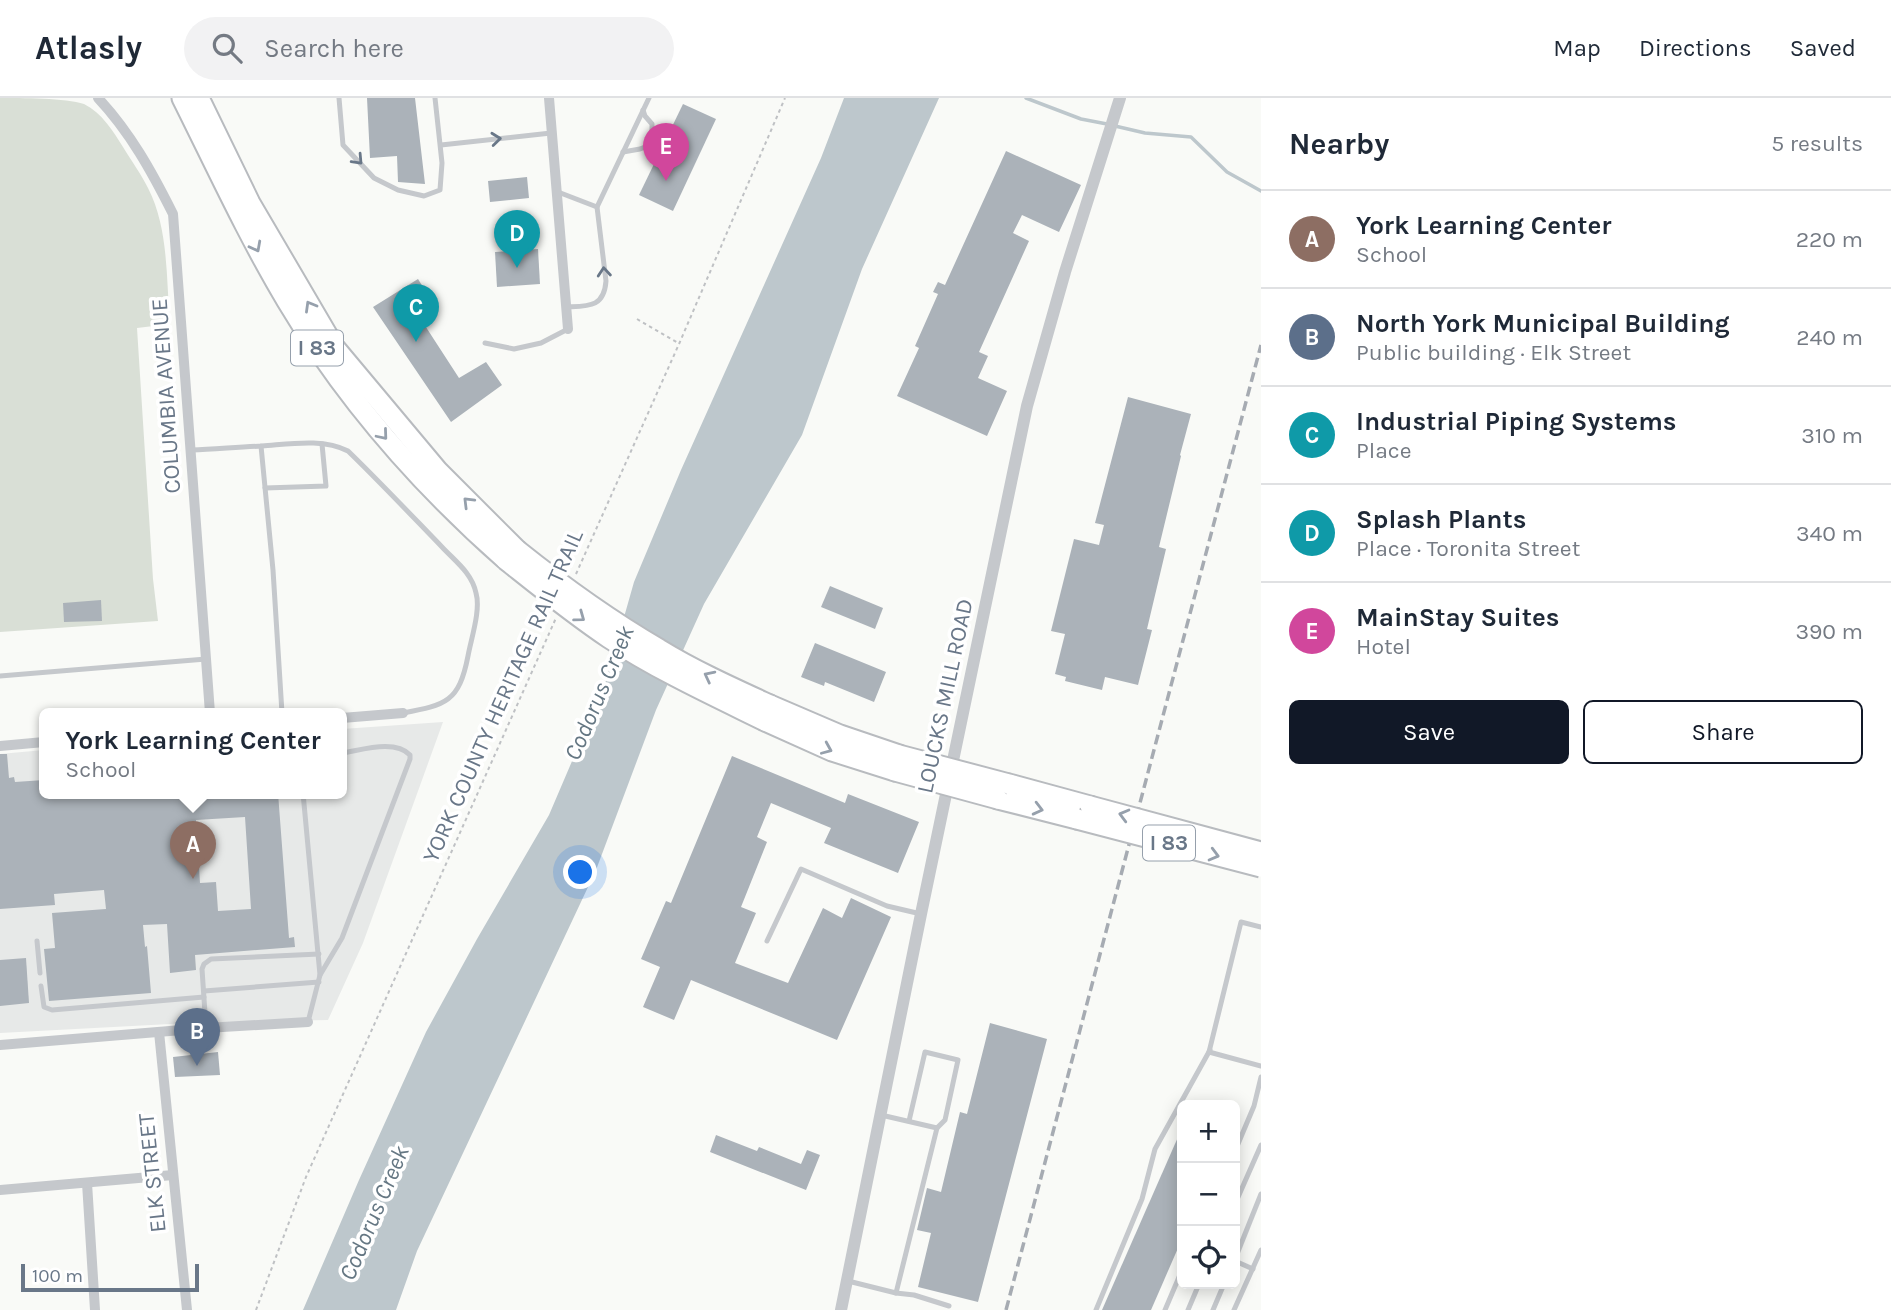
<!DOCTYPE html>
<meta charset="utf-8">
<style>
:root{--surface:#fff;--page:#f2f2f3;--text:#1f2937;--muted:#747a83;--line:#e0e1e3;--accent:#111827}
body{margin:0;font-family:Karla,sans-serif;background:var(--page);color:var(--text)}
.controls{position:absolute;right:21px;bottom:21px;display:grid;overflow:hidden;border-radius:10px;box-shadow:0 4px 18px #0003}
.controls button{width:63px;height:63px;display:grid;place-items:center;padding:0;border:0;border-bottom:2px solid var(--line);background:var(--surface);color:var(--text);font:35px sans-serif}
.scale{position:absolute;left:21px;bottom:18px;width:178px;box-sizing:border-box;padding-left:7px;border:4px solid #697788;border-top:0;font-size:19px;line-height:24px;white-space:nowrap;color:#697788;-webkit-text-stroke:5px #fff;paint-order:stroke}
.you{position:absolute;left:581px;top:775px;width:24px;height:24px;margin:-18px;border:5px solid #fff;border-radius:50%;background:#1a73e8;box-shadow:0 0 0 10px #1a73e833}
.badge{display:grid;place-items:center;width:46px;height:46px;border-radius:50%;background:var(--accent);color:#fff;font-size:23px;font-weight:700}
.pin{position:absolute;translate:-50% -58px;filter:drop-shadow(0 2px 4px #0008)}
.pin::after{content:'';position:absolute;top:37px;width:24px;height:21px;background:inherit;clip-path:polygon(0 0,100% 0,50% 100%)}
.popup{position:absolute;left:39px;top:610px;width:308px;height:91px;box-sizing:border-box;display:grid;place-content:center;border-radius:10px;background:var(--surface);filter:drop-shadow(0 2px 5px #0005);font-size:23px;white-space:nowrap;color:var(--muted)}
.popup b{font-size:26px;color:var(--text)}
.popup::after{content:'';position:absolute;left:50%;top:100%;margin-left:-14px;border:14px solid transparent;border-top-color:var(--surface)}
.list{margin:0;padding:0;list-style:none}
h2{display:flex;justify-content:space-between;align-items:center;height:91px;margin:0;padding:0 28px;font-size:30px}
h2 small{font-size:23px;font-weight:400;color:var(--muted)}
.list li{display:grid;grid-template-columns:46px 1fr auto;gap:21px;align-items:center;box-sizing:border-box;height:98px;padding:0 28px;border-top:2px solid var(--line)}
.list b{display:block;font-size:26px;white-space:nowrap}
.list p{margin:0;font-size:23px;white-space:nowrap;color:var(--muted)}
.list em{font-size:23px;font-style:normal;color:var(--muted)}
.actions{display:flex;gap:14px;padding:21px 28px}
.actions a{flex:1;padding:16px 0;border:2px solid var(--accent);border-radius:10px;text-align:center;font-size:24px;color:var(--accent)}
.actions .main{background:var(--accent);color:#fff}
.icon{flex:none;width:38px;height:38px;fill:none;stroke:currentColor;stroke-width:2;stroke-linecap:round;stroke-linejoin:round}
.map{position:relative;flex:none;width:1261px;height:1212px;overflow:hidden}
header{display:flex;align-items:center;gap:42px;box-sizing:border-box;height:98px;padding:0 35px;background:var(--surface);border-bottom:2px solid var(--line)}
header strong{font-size:33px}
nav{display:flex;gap:38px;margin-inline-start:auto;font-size:24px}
.search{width:490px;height:63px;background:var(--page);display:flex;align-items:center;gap:18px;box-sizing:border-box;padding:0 24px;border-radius:38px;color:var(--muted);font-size:26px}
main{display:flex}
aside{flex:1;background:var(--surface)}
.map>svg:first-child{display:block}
</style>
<header>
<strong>Atlasly</strong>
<div class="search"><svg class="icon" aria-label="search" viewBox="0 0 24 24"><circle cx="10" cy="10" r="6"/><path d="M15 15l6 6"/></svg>Search here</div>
<nav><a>Map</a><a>Directions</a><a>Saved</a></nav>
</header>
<main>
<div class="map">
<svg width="1261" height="1212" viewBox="0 0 1261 1212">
<rect width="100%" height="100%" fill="#f9faf7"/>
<!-- built -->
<path fill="#e7e9e8" d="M443 624 363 845 328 922 189 925 0 935V656L44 652V695H342V631Z"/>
<!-- green -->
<path fill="#d9dfd6" d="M0 0C21 0 66 0 84 6 102 15 113 33 123 49 131 62 141 76 148 90 169 131 166 181 170 226L137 230 153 481 158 523 0 534Z"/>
<!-- water -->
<path fill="#bdc7cc" d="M844 0H939L862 171 802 337 704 506 656 612 596 772 417 1153 396 1212H303L359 1082 426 934 477 841 549 717 605 586 634 484 681 372 821 60Z"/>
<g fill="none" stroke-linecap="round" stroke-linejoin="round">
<!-- stream -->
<g stroke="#bdc7cc" stroke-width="3.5">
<path d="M1026 0 1081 21 1107 26"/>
<path d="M1115 28 1145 35 1191 39 1227 74 1261 93"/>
</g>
</g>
<!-- building -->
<g fill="#abb2b9" fill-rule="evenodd">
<path d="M367 0H415L425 86 398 84 397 58 370 60Z"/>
<path d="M683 6 716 21 673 113 639 97Z"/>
<path d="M1006 53 1081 87 1059 134 1022 117 1013 135 1029 143 979 254 988 258 978 280 1007 293 987 338 897 298 919 250 915 248 938 196 933 194 938 184 945 187Z"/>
<path d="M527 79 529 100 490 104 488 83Z"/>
<path d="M538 151 540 186 497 189 495 154Z"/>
<path d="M418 181 438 213 422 223 459 280 486 264 502 287 451 324 373 209Z"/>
<path d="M1128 299 1191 316 1180 357 1181 358 1159 449 1166 451 1147 531 1152 532 1138 587 1105 579 1102 592 1065 583 1066 579 1055 576 1065 536 1051 533 1074 441 1099 447 1104 427 1095 425Z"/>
<path d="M830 488 883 510 875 531 821 509Z"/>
<path d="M101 502 102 523 64 524 63 505Z"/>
<path d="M815 545 886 574 874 604 825 584 824 588 801 579Z"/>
<path d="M0 656H7L9 680 14 679 15 684 44 682V695H278L289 840 294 839 295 849 195 857 196 872 170 875 167 826 143 827 145 849 147 848 151 895 49 903 44 851 55 850 52 815 106 811 104 792 54 796 55 807 0 811ZM245 719 251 811 218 813 216 784 200 785 196 722Z"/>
<path d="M732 658 845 705 848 696 919 724 898 775 824 745 831 730 771 705 757 739 767 744 741 809 756 815 735 865 788 885 823 810 842 820 851 800 891 819 837 942 691 882 674 922 643 909 660 869 641 861 666 803 671 805Z"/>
<path d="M26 860 29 905 0 908V862Z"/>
<path d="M990 925 1047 941 978 1204 918 1189 931 1135 917 1132 927 1090 941 1094 960 1014 967 1016Z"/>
<path d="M218 954 220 977 175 979 173 959Z"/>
<path d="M1182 1030V1141L1151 1212H1102Z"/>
<path d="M716 1037 757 1053 759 1049 801 1066 807 1052 820 1057 806 1092 710 1054Z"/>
</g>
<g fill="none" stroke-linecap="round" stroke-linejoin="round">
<!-- motorway casing -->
<g stroke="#b8bbbf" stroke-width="23">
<g id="motorway">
<path d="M182 0C216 68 248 138 287 203 346 302 421 387 506 462"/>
<path d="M199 0 250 105 335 250 438 373 517 452"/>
<path d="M770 607 840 637 899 657"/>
<path d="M765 623 832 653 895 673"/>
<path d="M1009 686 1090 708"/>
<path d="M998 701 1077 721"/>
</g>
</g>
<!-- path -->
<g stroke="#bfc1c4" stroke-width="2" stroke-dasharray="3.5 3.5" stroke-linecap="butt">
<path d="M637 221 678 245"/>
<path d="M576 476 679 246 785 0"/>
<path d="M256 1212 306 1079 556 520"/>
</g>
<!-- service -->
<g stroke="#c5c8cc" stroke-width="5">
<path d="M339 0 343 47 374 80 398 92 424 98 440 92 442 65 435 0"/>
<path d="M643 12 645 18 652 26V33"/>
<path d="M441 47 551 35"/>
<path d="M623 54 640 51 645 49"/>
<path d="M558 94 597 109"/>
<path d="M566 209C588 208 604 210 606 183L597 109 649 0"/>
<path d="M485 245 514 251 541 245 568 231"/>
<path d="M261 348 273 472 282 615"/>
<path d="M192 352C215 351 239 349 262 348 290 346 323 340 348 353 380 384 411 417 442 449 455 463 472 475 476 495 481 512 471 541 468 558 459 604 446 607 403 615"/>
<path d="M265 390 326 388 322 346"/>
<path d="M0 578 206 561"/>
<path d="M303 695 320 877 308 924"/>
<path d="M1261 829 1241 824 1209 954 1261 968"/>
<path d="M37 843 40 875"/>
<path d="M767 843 801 771 887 808 921 816"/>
<path d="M320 877 342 840 410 661V657C395 641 362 652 342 655"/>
<path d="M41 888 44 909 52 912 204 899"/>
<path d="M204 893 319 884"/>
<path d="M206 930 202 871 204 866 211 861 319 856"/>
<path d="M909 1023 925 954 958 962 945 1022 937 1030"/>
<path d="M1235 1053 1254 1008 1261 979"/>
<path d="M1235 1106 1261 1047"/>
<path d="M1235 1161 1261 1096"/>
<path d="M1235 1163 1253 1171"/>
<path d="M848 1183 896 1195 937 1030 881 1017"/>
<path d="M896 1195 914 1197 949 1208"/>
<path d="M1096 1212 1142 1101 1155 1051 1210 952"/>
<path d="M1165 1212 1182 1172"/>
<path d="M1188 1212 1199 1186"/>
<path d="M1213 1212 1224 1186"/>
<path d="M1234 1212 1261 1152"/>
</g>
<!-- minor -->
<g stroke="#c5c8cc" stroke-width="10">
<path d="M98 0C130 34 152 74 173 116L210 615"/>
<path d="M549 0 568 231"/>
<path d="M342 620 403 615"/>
<path d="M0 648 44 644"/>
<path d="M159 934 187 1212"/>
<path d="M0 947 206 930 308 924"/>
<path d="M87 1085 95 1212"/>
<path d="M0 1092 173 1077"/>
</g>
<!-- tertiary -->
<path stroke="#c5c8cc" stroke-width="12" d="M841 1212 921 816 1027 308 1065 174 1120 0"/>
<!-- motorway -->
<use href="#motorway" stroke="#fff" stroke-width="19"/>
<!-- rail -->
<path stroke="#a6abb2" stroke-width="3.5" stroke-dasharray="10 5" stroke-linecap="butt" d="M1006 1212 1261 247"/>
<!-- motorway-bridge casing -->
<g stroke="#b8bbbf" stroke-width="23" stroke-linecap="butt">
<g id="motorway-bridge">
<path d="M517 452C562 488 609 522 659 551 695 573 733 590 770 607"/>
<path d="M506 462C540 489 573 516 609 540 658 572 712 597 765 623"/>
<path d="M899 657 1009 686"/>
<path d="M895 673 998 701"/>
<path d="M1090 708 1261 754"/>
<path d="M1077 721 1261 769"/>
</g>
</g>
<!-- motorway-bridge -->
<use href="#motorway-bridge" stroke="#fff" stroke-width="19"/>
</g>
<!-- one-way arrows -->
<defs><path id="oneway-chevron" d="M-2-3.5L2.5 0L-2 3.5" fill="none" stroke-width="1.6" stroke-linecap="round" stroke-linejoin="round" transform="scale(1.75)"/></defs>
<g stroke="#697788">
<use href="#oneway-chevron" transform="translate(496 41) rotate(-6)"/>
<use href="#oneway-chevron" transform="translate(358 62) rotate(47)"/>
<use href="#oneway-chevron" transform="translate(604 174) rotate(-95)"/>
</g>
<g stroke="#96a0ac">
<use href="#oneway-chevron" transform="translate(256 149) rotate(62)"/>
<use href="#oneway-chevron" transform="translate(310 208) rotate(-120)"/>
<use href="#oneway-chevron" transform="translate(383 337) rotate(50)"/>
<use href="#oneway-chevron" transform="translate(468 404) rotate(-135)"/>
<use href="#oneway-chevron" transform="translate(580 519) rotate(36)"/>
<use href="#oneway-chevron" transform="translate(709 578) rotate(-153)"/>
<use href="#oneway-chevron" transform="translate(827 651) rotate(23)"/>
<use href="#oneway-chevron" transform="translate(1038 711) rotate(14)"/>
<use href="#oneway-chevron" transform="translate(1124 717) rotate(-165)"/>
<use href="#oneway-chevron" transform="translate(1214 757) rotate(15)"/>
</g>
<g text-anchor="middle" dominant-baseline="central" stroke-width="7" stroke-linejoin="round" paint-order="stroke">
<!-- shield labels -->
<g fill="#fff" stroke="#96a0ac" stroke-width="2">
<rect x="291" y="232.5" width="52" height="35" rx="5"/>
<rect x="1143" y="727.5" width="52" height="35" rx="5"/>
</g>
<g font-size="21" font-weight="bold" fill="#697788">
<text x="317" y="250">I 83</text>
<text x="1169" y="745">I 83</text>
</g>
<!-- street labels -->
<g font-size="23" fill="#697788" stroke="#fff">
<text transform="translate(166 298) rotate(-94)">COLUMBIA AVENUE</text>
<text transform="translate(503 598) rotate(-66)">YORK COUNTY HERITAGE RAIL TRAIL</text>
<text transform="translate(945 598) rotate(-78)">LOUCKS MILL ROAD</text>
<text transform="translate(152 1075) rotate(-96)">ELK STREET</text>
</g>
<!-- water labels -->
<g font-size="24" font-style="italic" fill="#657783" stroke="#fff">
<text transform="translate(599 595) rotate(-67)">Codorus Creek</text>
<text transform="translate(374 1115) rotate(-67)">Codorus Creek</text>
</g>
</g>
</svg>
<div class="controls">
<button>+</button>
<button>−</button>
<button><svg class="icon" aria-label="locate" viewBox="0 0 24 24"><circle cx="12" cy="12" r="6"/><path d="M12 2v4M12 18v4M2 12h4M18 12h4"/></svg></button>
</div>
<div class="scale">100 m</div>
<div class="you"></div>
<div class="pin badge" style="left:193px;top:781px;background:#8d6e63">A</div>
<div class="popup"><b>York Learning Center</b>School</div>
<div class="pin badge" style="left:197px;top:968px;background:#5c6f8a">B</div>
<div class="pin badge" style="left:416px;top:244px;background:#0f9aa8">C</div>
<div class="pin badge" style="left:517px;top:170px;background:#0f9aa8">D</div>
<div class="pin badge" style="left:666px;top:83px;background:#d1479c">E</div>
</div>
<aside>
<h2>Nearby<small>5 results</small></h2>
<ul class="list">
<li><span class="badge" style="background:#8d6e63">A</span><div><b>York Learning Center</b><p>School</p></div><em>220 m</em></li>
<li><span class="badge" style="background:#5c6f8a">B</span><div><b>North York Municipal Building</b><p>Public building · Elk Street</p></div><em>240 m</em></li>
<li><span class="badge" style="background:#0f9aa8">C</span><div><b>Industrial Piping Systems</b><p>Place</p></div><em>310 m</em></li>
<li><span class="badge" style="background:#0f9aa8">D</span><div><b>Splash Plants</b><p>Place · Toronita Street</p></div><em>340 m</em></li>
<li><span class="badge" style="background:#d1479c">E</span><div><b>MainStay Suites</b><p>Hotel</p></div><em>390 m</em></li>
</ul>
<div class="actions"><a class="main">Save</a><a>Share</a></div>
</aside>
</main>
